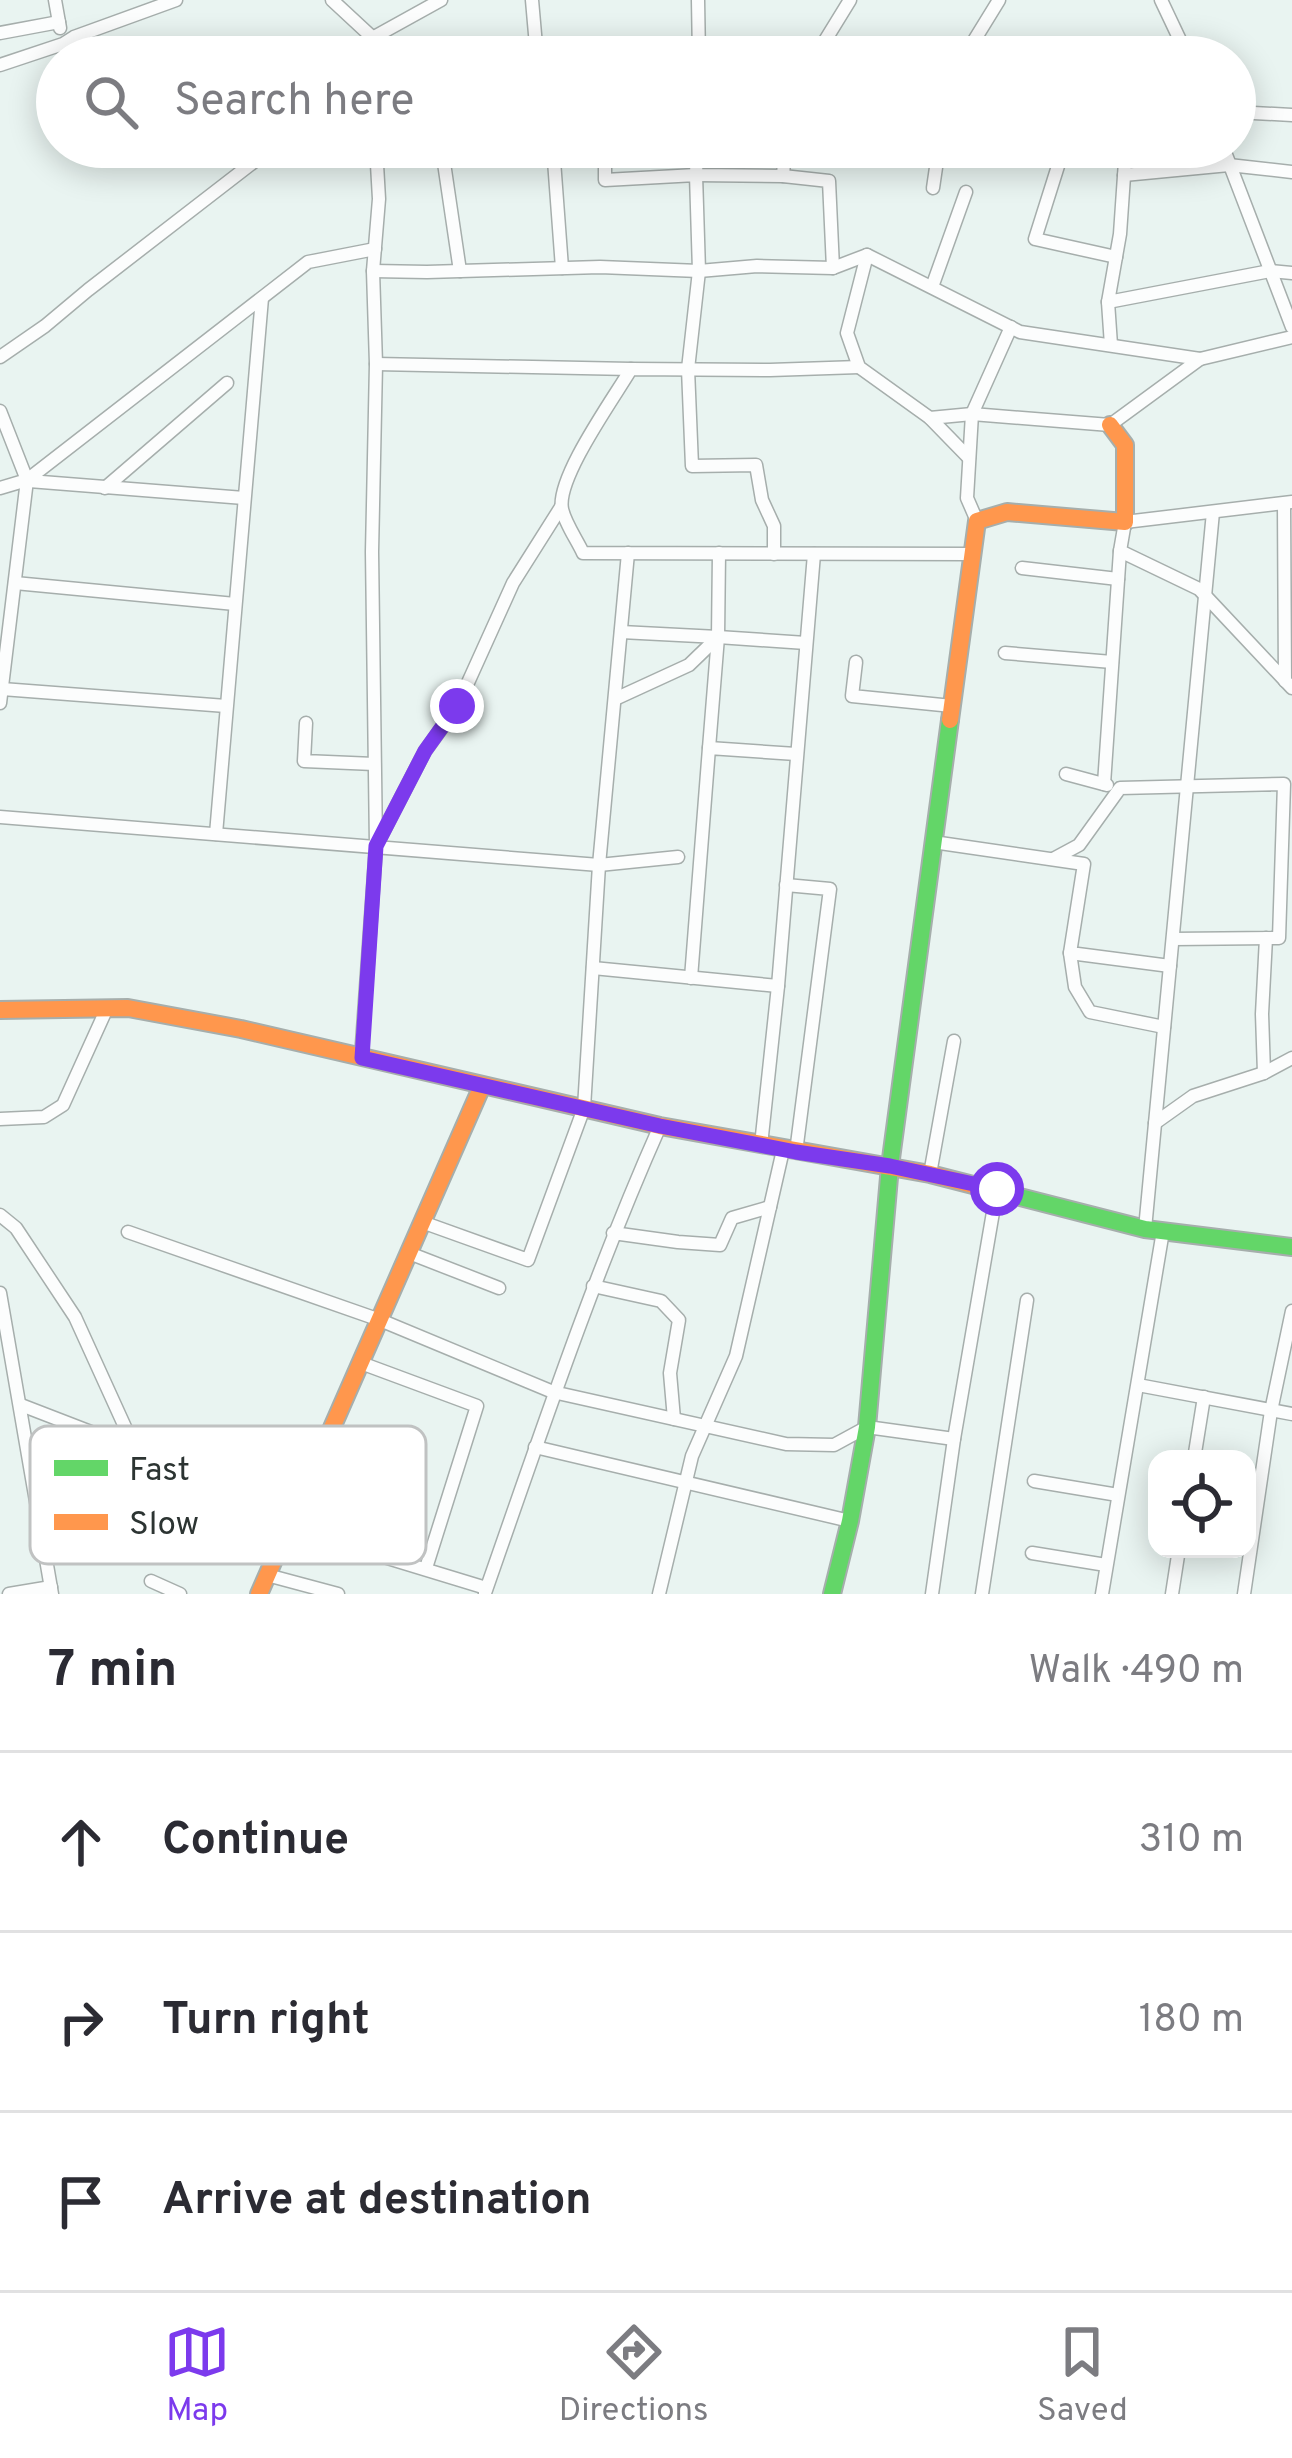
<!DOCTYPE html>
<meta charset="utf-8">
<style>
:root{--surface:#fff;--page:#f7f7f7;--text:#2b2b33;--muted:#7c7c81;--line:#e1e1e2;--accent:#7c3aed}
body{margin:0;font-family:Overpass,sans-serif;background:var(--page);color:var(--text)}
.controls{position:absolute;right:36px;bottom:36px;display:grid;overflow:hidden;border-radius:24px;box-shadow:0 6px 30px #0003}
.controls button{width:108px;height:108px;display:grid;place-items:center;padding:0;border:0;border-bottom:3px solid var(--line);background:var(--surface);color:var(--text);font:60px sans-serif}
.stop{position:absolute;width:36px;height:36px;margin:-27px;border:9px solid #7c3aed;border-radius:50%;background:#fff}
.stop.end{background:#7c3aed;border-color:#fff;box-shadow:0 3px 12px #0008}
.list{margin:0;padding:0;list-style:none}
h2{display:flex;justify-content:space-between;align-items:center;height:156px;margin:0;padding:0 48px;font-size:51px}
h2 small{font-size:39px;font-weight:400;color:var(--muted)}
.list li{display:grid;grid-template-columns:78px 1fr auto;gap:36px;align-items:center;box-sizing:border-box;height:180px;padding:0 48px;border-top:3px solid var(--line)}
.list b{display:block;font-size:45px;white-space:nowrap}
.list em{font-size:39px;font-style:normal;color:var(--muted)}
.icon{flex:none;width:66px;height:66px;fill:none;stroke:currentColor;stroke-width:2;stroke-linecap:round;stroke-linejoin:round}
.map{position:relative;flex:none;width:1292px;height:1594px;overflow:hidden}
.search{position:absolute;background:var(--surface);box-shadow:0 6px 30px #0003;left:36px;right:36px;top:36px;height:132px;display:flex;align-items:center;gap:30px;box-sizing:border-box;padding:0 42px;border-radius:66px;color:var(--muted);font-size:45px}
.sheet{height:696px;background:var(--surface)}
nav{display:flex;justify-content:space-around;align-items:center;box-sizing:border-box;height:168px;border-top:3px solid var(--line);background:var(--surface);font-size:33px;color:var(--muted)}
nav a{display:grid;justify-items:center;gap:6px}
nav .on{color:var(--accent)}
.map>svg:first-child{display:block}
</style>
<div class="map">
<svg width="1292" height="1594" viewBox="0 0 1292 1594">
<rect width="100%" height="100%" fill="#e9f4f1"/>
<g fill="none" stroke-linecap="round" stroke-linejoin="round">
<!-- street casing -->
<g stroke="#a6aeac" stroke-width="15">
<g id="street">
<path d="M55 0 60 28"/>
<path d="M332 0 374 39 383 57"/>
<path d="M532 0 537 57"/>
<path d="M698 0 699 57"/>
<path d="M1161 0 1188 57"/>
<path d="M0 33 59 22"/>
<path d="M338 57 441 0"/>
<path d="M815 57 850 0"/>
<path d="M964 57 999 0"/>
<path d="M0 65 63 44 74 37 176 0"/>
<path d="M1235 112 1292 115"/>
<path d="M434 147 444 163 460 271"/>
<path d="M553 147 562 268"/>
<path d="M605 147V180L696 175 699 271 688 369 692 466 756 465 762 500 774 526V554"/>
<path d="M697 147 696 175 783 176 829 181 833 268"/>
<path d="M1064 147 1035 239 1116 257"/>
<path d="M1126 147 1120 234 1108 302 1270 271 1292 273"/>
<path d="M1223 147 1292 327"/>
<path d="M1124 175 1229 165 1292 172"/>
<path d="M783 176 785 147"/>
<path d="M933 188 939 147"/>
<path d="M867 255 847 333 859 367 930 418 969 458"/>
<path d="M373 271 427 272 600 267 699 271 757 266 833 268 867 255 1020 332 1200 359 1292 337"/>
<path d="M932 287 966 192"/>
<path d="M1108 302 1111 345"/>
<path d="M0 357 45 326 88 290 273 147"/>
<path d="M376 364 631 369"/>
<path d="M859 367 770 370 631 369C614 398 556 478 562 509 565 523 577 540 583 553L973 554"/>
<path d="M0 411 27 480 0 488"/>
<path d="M930 418 972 414 1110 425 1200 359"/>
<path d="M29 481 244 498"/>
<path d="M105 488 227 383"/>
<path d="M1292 502 1125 522 1120 551 1199 589 1292 688"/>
<path d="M1284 504 1285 681"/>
<path d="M977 521 967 498 972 414 1011 327"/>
<path d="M1022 568 1118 579"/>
<path d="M15 583 235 604"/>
<path d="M621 632 718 637"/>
<path d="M1005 653 1112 662"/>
<path d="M856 662 852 696 952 706"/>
<path d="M2 689 226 706"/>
<path d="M615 699 689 665 718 637 806 643"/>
<path d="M0 703 27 480 308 262 375 249"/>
<path d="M306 723 304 761 374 764"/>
<path d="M709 748 718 637 719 553"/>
<path d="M1066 774 1107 785"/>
<path d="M1104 784 1120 551"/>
<path d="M0 817 599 865 678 857"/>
<path d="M216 834 262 298"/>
<path d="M378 842 425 751 457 707 513 583 561 507"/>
<path d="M933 842 1084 864 1070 953 1170 966"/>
<path d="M1053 859 1079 845 1120 788 1284 784 1279 938 1173 939"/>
<path d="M786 885 830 889 796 1152"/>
<path d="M1070 953 1075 987 1090 1012 1164 1027"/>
<path d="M593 968 778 986"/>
<path d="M691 978 709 748 796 754"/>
<path d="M361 1058 376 846 372 552 376 364 373 271 379 199 376 147"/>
<path d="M1264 1073 1262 1014 1266 938"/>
<path d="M0 1119 44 1117 63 1105 107 1008"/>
<path d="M1155 1123 1193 1096 1264 1073 1292 1058"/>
<path d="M761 1145 778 986 814 554"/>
<path d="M930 1174 954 1041"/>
<path d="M0 1215 16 1228 75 1317 135 1449"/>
<path d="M422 1222 528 1260 584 1108 599 865 628 553"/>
<path d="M1145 1229 1213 512"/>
<path d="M128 1232 380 1320 553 1392 786 1444 834 1445 867 1427 954 1439"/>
<path d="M613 1233 678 1242 720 1245 732 1218 770 1207"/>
<path d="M409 1253 499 1288"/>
<path d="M593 1286 661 1301 679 1320 670 1373 674 1419"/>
<path d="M0 1293 52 1594"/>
<path d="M361 1363 477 1406 426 1568"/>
<path d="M1138 1385 1292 1414"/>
<path d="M21 1405 135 1449 208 1484 289 1528 486 1588"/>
<path d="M535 1447 850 1521"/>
<path d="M1194 1459 1204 1397"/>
<path d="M1034 1481 1118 1495"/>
<path d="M1032 1553 1106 1565"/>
<path d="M267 1575 338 1594"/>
<path d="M151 1581 180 1594"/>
<path d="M485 1593C540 1436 592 1279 660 1126"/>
<path d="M9 1594 51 1587"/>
<path d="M659 1594 692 1456 736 1356 783 1150"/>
<path d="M932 1594 954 1439 997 1189"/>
<path d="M982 1594 1027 1300"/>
<path d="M1102 1594 1163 1231"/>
<path d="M1172 1594 1179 1549"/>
<path d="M1244 1594 1271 1411 1292 1311"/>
</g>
</g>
<!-- fast casing -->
<g stroke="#a6aeac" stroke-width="20">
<g id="fast">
<path d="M977 1186 1145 1229 1292 1247"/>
<path d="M832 1594 850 1521 867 1427 890 1166 950 720"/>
</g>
</g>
<!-- slow casing -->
<g stroke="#a6aeac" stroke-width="20">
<g id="slow">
<path d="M950 720 977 521 1007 512 1125 522V445L1110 425"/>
<path d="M0 1010 128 1008 241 1029 660 1126 930 1174 977 1186"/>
<path d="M259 1594 482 1086"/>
</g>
</g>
<!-- street -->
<use href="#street" stroke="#fcfdfd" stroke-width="12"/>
<!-- fast -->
<use href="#fast" stroke="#63d668" stroke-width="16"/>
<!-- slow -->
<use href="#slow" stroke="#ff974d" stroke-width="16"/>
</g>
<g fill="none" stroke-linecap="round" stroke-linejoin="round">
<!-- route -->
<path stroke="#7c3aed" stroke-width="15" d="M457 706 425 751 376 846 362 1058 660 1126 796 1152 890 1166 997 1189"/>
</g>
<!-- legend -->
<rect x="30" y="1426" width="396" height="138" rx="18" fill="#fff" stroke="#c0c2c2" stroke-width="3"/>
<rect x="54" y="1460" width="54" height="16" fill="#63d668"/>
<rect x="54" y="1514" width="54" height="16" fill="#ff974d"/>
<g font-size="33" fill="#2c3432">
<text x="129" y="1480">Fast</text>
<text x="129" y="1534">Slow</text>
</g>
</svg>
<div class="controls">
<button><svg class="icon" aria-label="locate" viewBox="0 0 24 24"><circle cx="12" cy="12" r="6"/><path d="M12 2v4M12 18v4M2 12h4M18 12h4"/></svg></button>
</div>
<div class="stop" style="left:997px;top:1189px"></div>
<div class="stop end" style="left:457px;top:706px"></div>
<div class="search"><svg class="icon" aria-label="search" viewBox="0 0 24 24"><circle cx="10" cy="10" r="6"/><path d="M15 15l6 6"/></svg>Search here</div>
</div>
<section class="sheet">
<h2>7 min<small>Walk · 490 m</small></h2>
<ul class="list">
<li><svg class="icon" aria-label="ahead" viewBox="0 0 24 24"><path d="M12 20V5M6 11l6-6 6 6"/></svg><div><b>Continue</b></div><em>310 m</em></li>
<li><svg class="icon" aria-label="right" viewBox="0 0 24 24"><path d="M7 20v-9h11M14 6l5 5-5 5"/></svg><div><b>Turn right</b></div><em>180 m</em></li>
<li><svg class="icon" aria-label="arrive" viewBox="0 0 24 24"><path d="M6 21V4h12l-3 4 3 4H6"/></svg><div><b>Arrive at destination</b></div></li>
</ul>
</section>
<nav>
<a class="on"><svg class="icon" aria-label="map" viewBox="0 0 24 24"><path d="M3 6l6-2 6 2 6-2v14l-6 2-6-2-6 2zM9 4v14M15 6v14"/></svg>Map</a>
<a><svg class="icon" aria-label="directions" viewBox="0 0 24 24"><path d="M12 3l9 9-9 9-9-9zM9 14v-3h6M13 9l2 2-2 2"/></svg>Directions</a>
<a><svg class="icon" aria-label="saved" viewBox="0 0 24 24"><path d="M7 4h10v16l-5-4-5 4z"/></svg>Saved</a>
</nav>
